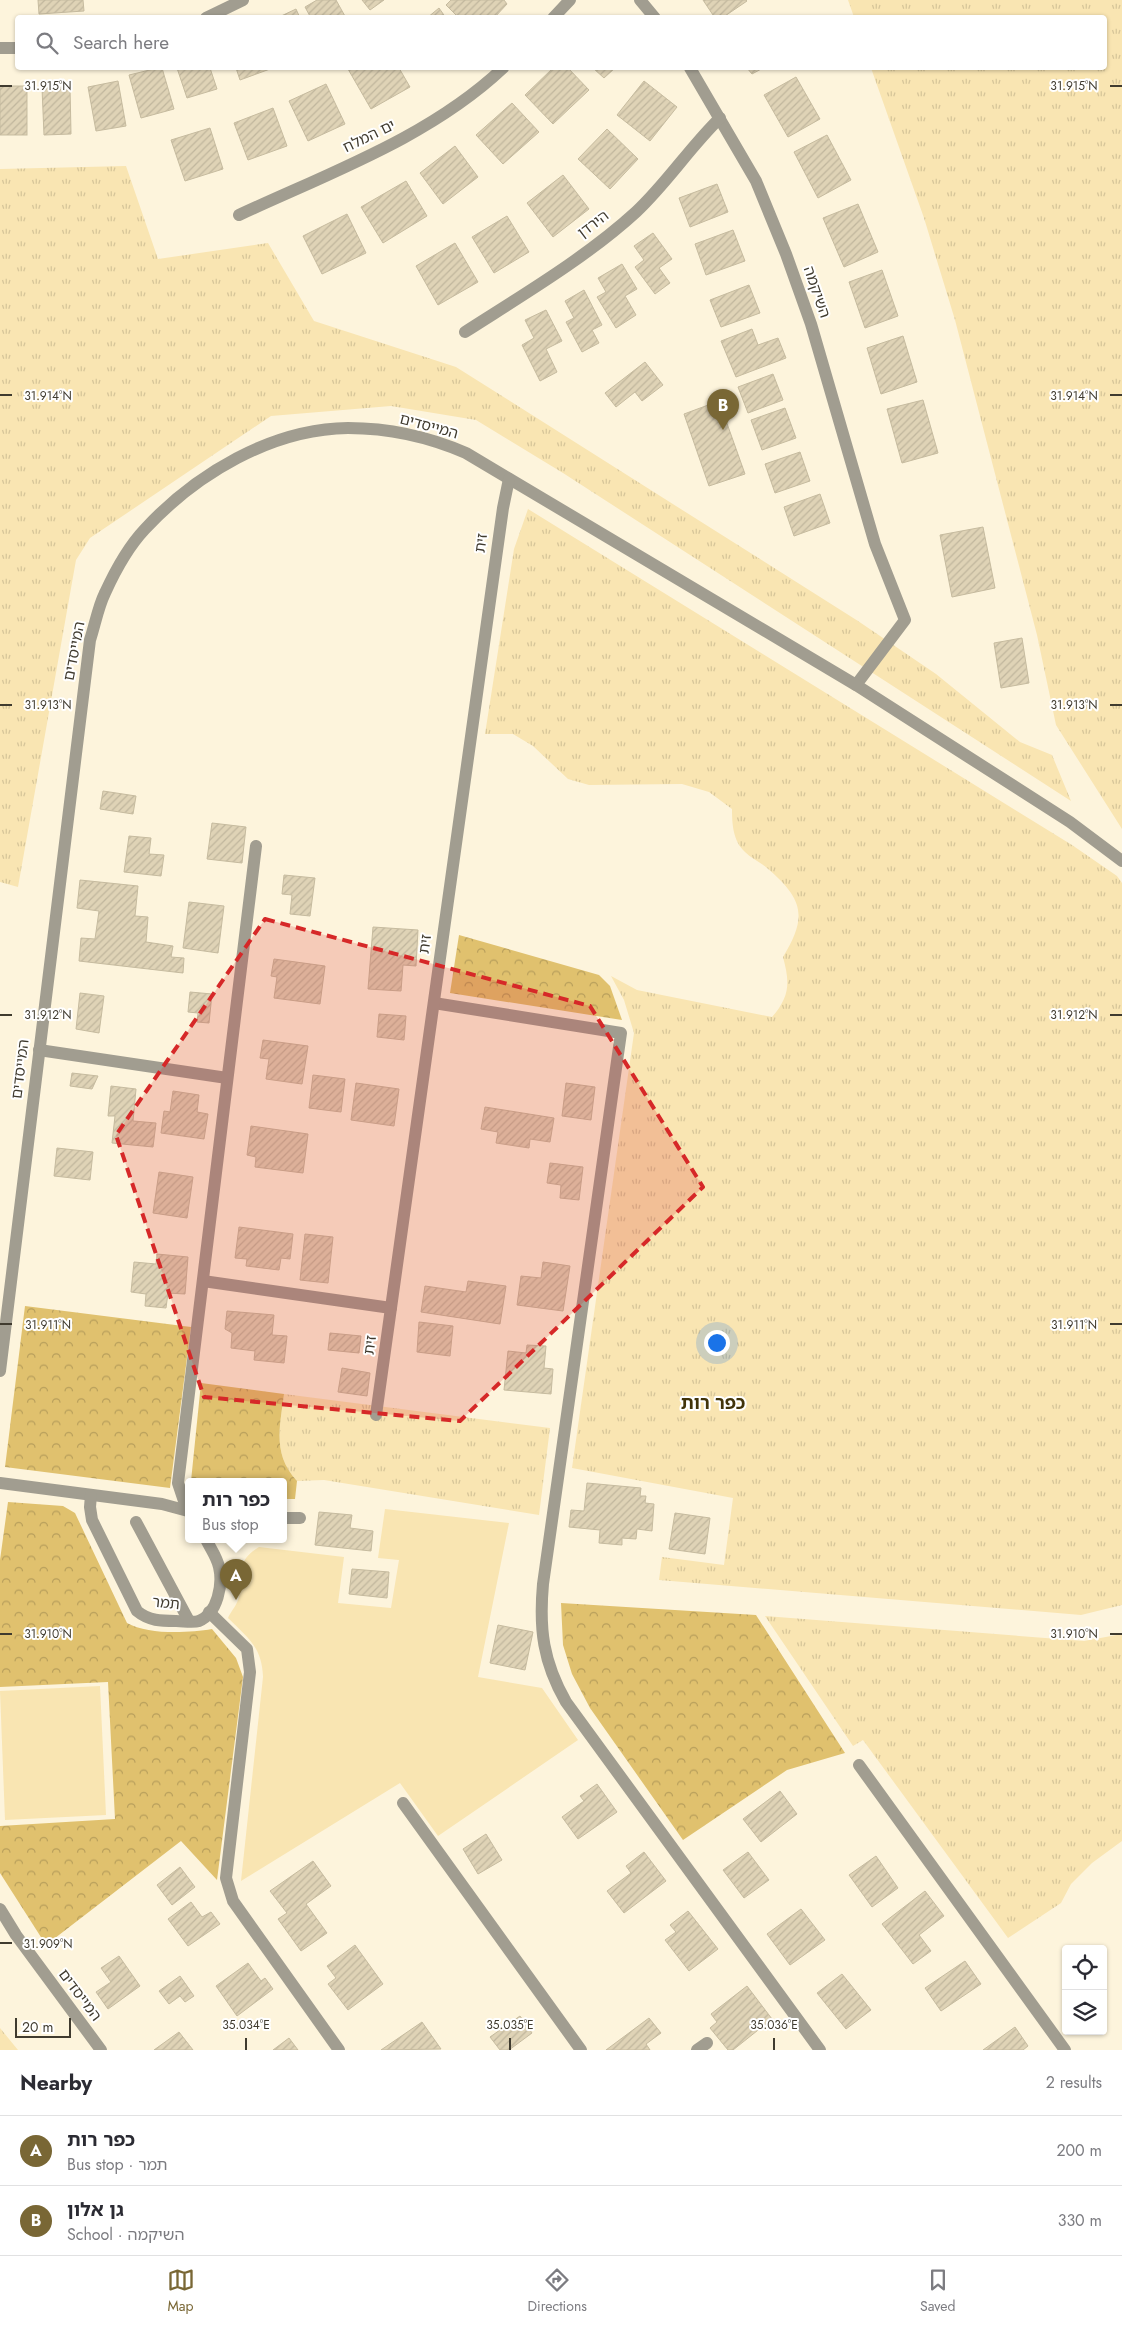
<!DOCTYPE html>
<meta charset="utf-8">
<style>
:root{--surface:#fff;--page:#f2f2f3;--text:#2b2b33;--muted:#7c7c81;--line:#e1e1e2;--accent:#796735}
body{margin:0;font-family:Jost,"Noto Sans Hebrew",sans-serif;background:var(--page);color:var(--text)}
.controls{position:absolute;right:15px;bottom:15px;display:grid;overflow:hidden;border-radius:5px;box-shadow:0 1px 4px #0004}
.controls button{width:45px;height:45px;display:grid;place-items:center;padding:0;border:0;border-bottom:1px solid var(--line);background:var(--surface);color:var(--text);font:25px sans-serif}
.scale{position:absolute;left:15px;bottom:12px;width:56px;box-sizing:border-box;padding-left:5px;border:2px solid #403b2f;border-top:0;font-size:14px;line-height:18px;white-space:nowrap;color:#403b2f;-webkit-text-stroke:4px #fff;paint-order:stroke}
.you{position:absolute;left:716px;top:1342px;width:18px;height:18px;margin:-12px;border:4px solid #fff;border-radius:50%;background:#1a73e8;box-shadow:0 0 0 8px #1a73e833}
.badge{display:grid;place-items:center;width:32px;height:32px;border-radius:50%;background:var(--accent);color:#fff;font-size:16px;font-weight:700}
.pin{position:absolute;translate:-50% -41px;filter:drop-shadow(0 1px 2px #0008)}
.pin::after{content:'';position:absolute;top:26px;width:18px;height:15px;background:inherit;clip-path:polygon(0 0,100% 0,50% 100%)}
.popup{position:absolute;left:185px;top:1478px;width:102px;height:65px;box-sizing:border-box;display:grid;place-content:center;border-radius:5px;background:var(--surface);filter:drop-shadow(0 1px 4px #0005);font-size:16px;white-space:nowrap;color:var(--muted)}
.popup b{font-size:19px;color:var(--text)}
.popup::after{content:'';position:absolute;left:50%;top:100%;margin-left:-10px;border:10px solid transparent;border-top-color:var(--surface)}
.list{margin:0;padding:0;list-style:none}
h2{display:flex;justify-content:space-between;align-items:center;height:65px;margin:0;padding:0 20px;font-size:21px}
h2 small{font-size:16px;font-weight:400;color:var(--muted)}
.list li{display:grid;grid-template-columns:32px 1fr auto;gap:15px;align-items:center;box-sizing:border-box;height:70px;padding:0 20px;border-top:1px solid var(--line)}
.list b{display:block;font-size:19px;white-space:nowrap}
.list p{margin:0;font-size:16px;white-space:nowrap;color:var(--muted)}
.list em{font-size:16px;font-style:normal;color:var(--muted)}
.icon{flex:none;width:28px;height:28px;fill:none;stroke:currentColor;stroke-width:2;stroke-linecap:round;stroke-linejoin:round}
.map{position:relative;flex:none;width:1122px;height:2050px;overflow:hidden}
.search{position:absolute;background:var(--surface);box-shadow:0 1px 4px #0004;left:15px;right:15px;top:15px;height:55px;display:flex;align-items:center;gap:12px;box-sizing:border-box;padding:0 18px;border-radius:5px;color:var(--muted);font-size:19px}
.sheet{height:205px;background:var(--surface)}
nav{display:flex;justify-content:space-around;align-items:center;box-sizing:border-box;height:70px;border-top:1px solid var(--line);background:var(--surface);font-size:14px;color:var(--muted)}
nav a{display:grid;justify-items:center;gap:2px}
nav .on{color:var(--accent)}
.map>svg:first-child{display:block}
</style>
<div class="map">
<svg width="1122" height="2050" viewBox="0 0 1122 2050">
<defs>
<pattern id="grass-tufts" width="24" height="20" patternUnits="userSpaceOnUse" patternTransform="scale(1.25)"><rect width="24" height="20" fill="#f9e5b2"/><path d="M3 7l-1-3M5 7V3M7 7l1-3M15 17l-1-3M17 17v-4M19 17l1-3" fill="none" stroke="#d6c599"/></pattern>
<pattern id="forest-crowns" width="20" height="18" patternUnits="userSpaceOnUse" patternTransform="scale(1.25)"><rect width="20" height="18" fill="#e0c16e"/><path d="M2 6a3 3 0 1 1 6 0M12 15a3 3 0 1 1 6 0" fill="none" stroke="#b79e5b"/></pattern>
<pattern id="building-hatch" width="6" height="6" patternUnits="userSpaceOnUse" patternTransform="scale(1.25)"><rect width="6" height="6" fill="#dfd3b6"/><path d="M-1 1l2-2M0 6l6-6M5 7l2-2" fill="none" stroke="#c0b69d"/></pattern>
</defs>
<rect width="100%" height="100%" fill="#fdf4dc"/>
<!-- grass -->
<g fill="url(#grass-tufts)">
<path d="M848 0H1122V829L1056 725 1037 635 955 320 924 218 871 68H1104V18L854 17Z"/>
<path d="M126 166 158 259 268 243 314 321 456 367 858 621 936 674 1020 742 1052 755 1071 801 563 473 476 420 391 406 271 416 90 538 76 560 18 887 0 882V169Z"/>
<path d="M528 509 1072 845 1117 876 1122 883V1605L1081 1615 659 1580 662 1557 724 1565 733 1498 572 1468 634 1033 624 1000 611 976 637 990 772 1017C790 996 790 983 783 957 808 916 803 899 767 868 760 862 751 858 745 852 733 841 732 824 732 809L709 792 682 784 589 785 568 779 533 746 513 734H485L514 549Z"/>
<path d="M284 1394 550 1428 539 1515 324 1480 297 1481C272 1454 280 1427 284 1394Z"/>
<path d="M765 1616 1084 1641 1122 1634V1841L1092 1863 1071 1884 1061 1903 1008 1938 863 1740 853 1746Z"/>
<path d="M0 2028 18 2050H0Z"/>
</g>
<!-- forest -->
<g fill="url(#forest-crowns)">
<path d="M459 935 599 975 610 986 622 1020 450 993Z"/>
<path d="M25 1306 191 1327 170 1488 5 1467Z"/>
<path d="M201 1383 284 1394C280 1427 272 1454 297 1481L295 1499H284V1481H191Z"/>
<path d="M8 1502 63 1506 75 1513 127 1623C148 1635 188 1633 212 1629L236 1658 243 1677 217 1880 181 1841 46 1945 0 1873V1826L115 1819 108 1682 0 1687V1560Z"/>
<path d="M561 1603 756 1615 845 1753 787 1770 683 1840 590 1708 572 1674 563 1645Z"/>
</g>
<!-- park -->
<g fill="#f9e5b2">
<path d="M385 1509 509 1523 478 1677 542 1688 578 1740 438 1836 400 1783 241 1881 263 1677C262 1647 248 1638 228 1618 231 1611 238 1604 239 1596 245 1573 234 1562 259 1547L344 1557 338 1603 391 1608 399 1560 378 1558Z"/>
<path d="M100 1686 106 1815 5 1820 0 1691Z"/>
</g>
<!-- building -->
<g fill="url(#building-hatch)" stroke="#c6bb9f">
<path d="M38 0H83L84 11 39 14Z"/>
<path d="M317 0H336L346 18H311L305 7Z"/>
<path d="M362 0H384L370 10Z"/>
<path d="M451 0H504L507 4 494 18H459L446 5Z"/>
<path d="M703 0H746L747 1 722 18H715Z"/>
<path d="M439 8 446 18H427Z"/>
<path d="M296 9 300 18H277Z"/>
<path d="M158 68H162L174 109 141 118 129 75Z"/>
<path d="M177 68H210L217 89 187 98Z"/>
<path d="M236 68H269L270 69 240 80Z"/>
<path d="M351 68H399L410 87 371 109 348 69Z"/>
<path d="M553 68H568L589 90 553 124 525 95Z"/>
<path d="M593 68H615L604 78Z"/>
<path d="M747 68H763L752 74Z"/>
<path d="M796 77 820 119 788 137 764 95Z"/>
<path d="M118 81 126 126 96 131 88 87Z"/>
<path d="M644 81 677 107 650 141 617 115Z"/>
<path d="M326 84 345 124 308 141 289 101Z"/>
<rect x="0" y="86" width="27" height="49"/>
<path d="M70 87 71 134 44 135 42 88Z"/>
<path d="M512 103 539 132 503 164 476 135Z"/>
<path d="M273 108 287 146 248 160 234 123Z"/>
<path d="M210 128 223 169 185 181 171 140Z"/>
<path d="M607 129 638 159 610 189 578 159Z"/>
<path d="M827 135 851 180 818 198 794 152Z"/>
<path d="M455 146 478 177 443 204 420 173Z"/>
<path d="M563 175 589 209 553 237 527 203Z"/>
<path d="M406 181 427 216 383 243 361 207Z"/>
<path d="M717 184 728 212 690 227 679 198Z"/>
<path d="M858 204 878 252 844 267 823 218Z"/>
<path d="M347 214 366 253 322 274 303 236Z"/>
<path d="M507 216 529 252 494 273 472 237Z"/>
<path d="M733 230 745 261 706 275 695 244Z"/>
<path d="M653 233 672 259 659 268 670 283 655 294 635 267 644 260 634 246Z"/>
<path d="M455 243 478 282 438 305 416 266Z"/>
<path d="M622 264 637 289 625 296 636 315 616 328 597 297 606 292 598 278Z"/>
<path d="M882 270 898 316 865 328 849 282Z"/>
<path d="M749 285 760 313 721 327 710 300Z"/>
<path d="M584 290 602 325 592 330 599 343 582 352 566 322 574 318 565 301Z"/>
<path d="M546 310 562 341 546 349 557 372 540 381 522 345 534 338 525 320Z"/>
<path d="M752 329 758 345 778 338 786 358 736 377 721 341Z"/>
<path d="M903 336 917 382 881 394 867 348Z"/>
<path d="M645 362 663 385 642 401 635 392 616 407 605 393Z"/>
<path d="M773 374 783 400 748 413 738 387Z"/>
<path d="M923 400 938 453 902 463 887 409Z"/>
<path d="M719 401 745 474 709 486 684 414Z"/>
<path d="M785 408 796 438 762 450 751 420Z"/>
<path d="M800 452 810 481 775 493 765 464Z"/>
<path d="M820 494 830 523 794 536 784 507Z"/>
<path d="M983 527 995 588 952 597 940 535Z"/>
<path d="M1022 638 1029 683 1001 688 994 643Z"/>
<path d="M103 791 136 796 133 814 100 809Z"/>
<path d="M212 823 246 827 242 863 207 859Z"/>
<path d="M129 836 151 838 149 854 164 855 161 876 124 872Z"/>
<path d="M284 875 315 878 310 916 290 914 292 895 282 894Z"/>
<path d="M80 880 138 886 135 916 148 917 146 942 173 946 171 957 184 958 183 973 79 961 81 938 95 939 99 911 77 908Z"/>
<path d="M189 902 224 906 218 953 183 948Z"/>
<path d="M373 927 418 930 416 966 403 965 401 991 368 989Z"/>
<path d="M274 959 325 966 320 1004 274 998 277 977 271 976Z"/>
<path d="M190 992 212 994 209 1023 197 1022 198 1013 188 1012Z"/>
<path d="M80 993 104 996 99 1033 76 1029Z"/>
<path d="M379 1014 406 1016 404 1040 377 1037Z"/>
<path d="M263 1040 308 1046 302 1084 266 1079 269 1059 260 1058Z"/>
<path d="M72 1073 98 1076 92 1089 70 1086Z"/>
<path d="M313 1075 345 1079 341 1112 309 1108Z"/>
<path d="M356 1083 399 1089 394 1126 351 1120Z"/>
<path d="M566 1083 595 1087 591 1120 562 1116Z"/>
<path d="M111 1086 136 1089 133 1121 156 1123 153 1147 112 1143 115 1116H108Z"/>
<path d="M173 1091 199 1095 197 1112 208 1114 204 1139 161 1133 164 1111 170 1112Z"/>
<path d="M485 1107 554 1118 550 1142 530 1139 529 1148 496 1143 498 1132 481 1129Z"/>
<path d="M251 1126 308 1134 303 1173 255 1167 256 1157 247 1155Z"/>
<path d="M57 1148 93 1152 90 1180 54 1176Z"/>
<path d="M550 1163 583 1167 579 1200 560 1198 561 1185 547 1183Z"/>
<path d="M159 1172 193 1177 187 1218 153 1213Z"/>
<path d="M239 1227 293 1234 290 1259 281 1258 279 1270 246 1266 247 1259 235 1258Z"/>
<path d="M305 1234 333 1237 328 1283 300 1280Z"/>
<path d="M157 1254 188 1257 185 1294 168 1293 166 1308 145 1306 146 1294 131 1292 134 1262 156 1264Z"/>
<path d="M543 1262 570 1266 563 1311 517 1305 521 1276 541 1278Z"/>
<path d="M468 1281 506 1286 500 1324 421 1312 425 1286 466 1292Z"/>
<path d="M227 1311 274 1315 272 1335 287 1336 284 1363 254 1360 255 1351 231 1348 232 1333 225 1329Z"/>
<path d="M419 1322 453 1326 450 1356 417 1352Z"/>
<path d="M330 1333 361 1336 359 1353 328 1350Z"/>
<path d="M527 1345 546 1346 544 1368 553 1369 551 1394 504 1390 508 1351 526 1353Z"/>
<path d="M342 1368 370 1373 367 1396 338 1392Z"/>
<path d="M587 1483 641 1488 640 1496H646L645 1503 654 1504 652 1531 637 1529 636 1539 622 1538V1545L599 1543 600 1530 569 1527 571 1510 584 1511Z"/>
<path d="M319 1512 352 1515 350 1528 373 1531 371 1551 315 1545Z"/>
<path d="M675 1513 710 1518 705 1554 669 1549Z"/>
<path d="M352 1569 389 1572 387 1598 349 1594Z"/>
<path d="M498 1625 533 1632 525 1670 490 1663Z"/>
<path d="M597 1784 617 1812 578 1839 562 1817 584 1801 580 1796Z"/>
<path d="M780 1791 797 1814 761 1842 743 1819Z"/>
<path d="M486 1834 502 1860 478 1874 463 1849Z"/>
<path d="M644 1852 666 1881 624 1913 607 1891 631 1873 626 1866Z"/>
<path d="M748 1852 769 1880 744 1898 723 1870Z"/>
<path d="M876 1856 898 1888 872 1907 849 1875Z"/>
<path d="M313 1861 331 1886 306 1904 327 1933 301 1951 278 1919 287 1913 270 1891Z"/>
<path d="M180 1867 195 1887 172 1905 157 1885Z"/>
<path d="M925 1891 944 1916 919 1935 931 1951 913 1964 882 1924Z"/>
<path d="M191 1902 202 1917 211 1912 220 1924 188 1946 168 1919Z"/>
<path d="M801 1909 825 1940 790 1965 767 1934Z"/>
<path d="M688 1911 718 1949 689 1971 665 1940 676 1932 670 1925Z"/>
<path d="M355 1945 383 1984 348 2010 328 1984 336 1978 327 1966Z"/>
<path d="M119 1956 140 1986 108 2009 96 1992 111 1982 101 1968Z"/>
<path d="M965 1961 981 1984 941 2011 925 1988Z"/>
<path d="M248 1963 261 1981 265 1978 273 1989 237 2016 216 1986Z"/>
<path d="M842 1974 871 2010 846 2029 817 1993Z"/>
<path d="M180 1976 194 1996 185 2002 180 1996 169 2004 159 1991Z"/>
<path d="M747 1986 772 2019 733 2050H728L710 2028 717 2022 711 2014Z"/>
<path d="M520 2016 532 2033 509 2050H500L490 2037Z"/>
<path d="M649 2018 661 2033 646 2044 650 2050H606Z"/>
<path d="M422 2022 441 2049 381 2050Z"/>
<path d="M1015 2027 1028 2046 1023 2050H983Z"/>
<path d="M179 2032 193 2050H154Z"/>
<path d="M289 2038 298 2050H273Z"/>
</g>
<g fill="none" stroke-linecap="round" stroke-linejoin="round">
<!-- minor -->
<g stroke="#a19d90" stroke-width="12">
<path d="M640 0 655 18"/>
<path d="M206 18 243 0"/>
<path d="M553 18 570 0"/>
<path d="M0 48H18"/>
<path d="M690 68 756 181 786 254 811 324 875 544 905 620 856 685"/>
<path d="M239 215C329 173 430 137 503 68"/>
<path d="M465 332C521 296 587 257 636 212 667 183 690 147 720 118"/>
<path d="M434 1003 621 1033 543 1584C539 1629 543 1662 566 1702L820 2050"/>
<path d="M39 1050 227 1078"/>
<path d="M203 1281 391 1308"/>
<path d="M0 1371 90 640C95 625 98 607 105 593 115 571 128 547 145 529 196 474 271 429 348 428 389 428 429 437 466 453L856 685 1070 822 1122 861"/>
<path d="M376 1415 503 508 509 479"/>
<path d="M0 1483 162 1504 188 1511"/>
<path d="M91 1495 90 1507 92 1520 137 1611C149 1621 161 1621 176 1621 183 1621 193 1623 199 1621 218 1613 223 1584 219 1567 217 1557 210 1548 206 1539"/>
<path d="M187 1510 178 1483 256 846"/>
<path d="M284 1518H300"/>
<path d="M136 1522 189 1621"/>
<path d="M209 1612 247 1649 250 1672 226 1878 233 1901 339 2050"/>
<path d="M859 1765 1065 2050"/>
<path d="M403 1803 581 2050"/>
<path d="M0 1909 16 1935 101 2050"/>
<path d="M697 2050 707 2043"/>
</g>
</g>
<!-- marked area -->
<path fill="#d62828" fill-opacity="0.2" stroke="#d62828" stroke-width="4" stroke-dasharray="10 6" stroke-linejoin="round" d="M265 919 590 1006 703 1187 460 1421 204 1397 116 1135Z"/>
<!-- ticks -->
<path fill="none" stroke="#403b2f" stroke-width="2" d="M0 86H12M1110 86H1122M0 395H12M1110 395H1122M0 705H12M1110 705H1122M0 1015H12M1110 1015H1122M0 1324H12M1110 1324H1122M0 1634H12M1110 1634H1122M0 1943H12M246 2038V2050M510 2038V2050M774 2038V2050"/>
<g text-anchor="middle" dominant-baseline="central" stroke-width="4" stroke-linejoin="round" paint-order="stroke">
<!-- street labels -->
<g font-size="15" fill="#403b2f" stroke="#fff">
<text transform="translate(369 136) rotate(-26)">ים המלח</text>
<text transform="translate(593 224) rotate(-37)">הירדן</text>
<text transform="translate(817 292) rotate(71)">השיקמה</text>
<text transform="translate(429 426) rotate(15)">המייסדים</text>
<text transform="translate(481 543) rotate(-82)">זית</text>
<text transform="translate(74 651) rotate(-79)">המייסדים</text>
<text transform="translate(425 944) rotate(-82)">זית</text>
<text transform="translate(20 1069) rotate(-83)">המייסדים</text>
<text transform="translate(370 1345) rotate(-82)">זית</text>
<text transform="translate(166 1603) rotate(6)">תמר</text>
<text transform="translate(80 1995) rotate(53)">המייסדים</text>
</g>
<!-- quarter labels -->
<g font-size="18" font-weight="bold" fill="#413309" stroke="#fff">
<text x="713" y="1403">כפר רות</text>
</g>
</g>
<g font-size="12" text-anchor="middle" fill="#403b2f" stroke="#fff" stroke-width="4" stroke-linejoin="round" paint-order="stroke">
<text x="48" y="90">31.915°N</text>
<text x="1074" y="90">31.915°N</text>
<text x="48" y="400">31.914°N</text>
<text x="1074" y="400">31.914°N</text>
<text x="48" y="709">31.913°N</text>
<text x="1074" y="709">31.913°N</text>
<text x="48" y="1019">31.912°N</text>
<text x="1074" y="1019">31.912°N</text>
<text x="48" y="1329">31.911°N</text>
<text x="1074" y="1329">31.911°N</text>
<text x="48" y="1638">31.910°N</text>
<text x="1074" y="1638">31.910°N</text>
<text x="48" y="1948">31.909°N</text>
<text x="246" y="2029">35.034°E</text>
<text x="510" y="2029">35.035°E</text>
<text x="774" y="2029">35.036°E</text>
</g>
</svg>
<div class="controls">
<button><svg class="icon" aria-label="locate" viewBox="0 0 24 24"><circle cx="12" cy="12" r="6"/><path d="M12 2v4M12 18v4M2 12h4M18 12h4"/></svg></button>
<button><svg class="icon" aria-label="layers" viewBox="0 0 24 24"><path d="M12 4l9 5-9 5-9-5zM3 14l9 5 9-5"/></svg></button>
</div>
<div class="scale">20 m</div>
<div class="you"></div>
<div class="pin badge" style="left:236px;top:1600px">A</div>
<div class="popup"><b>כפר רות</b>Bus stop</div>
<div class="pin badge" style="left:723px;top:430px">B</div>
<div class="search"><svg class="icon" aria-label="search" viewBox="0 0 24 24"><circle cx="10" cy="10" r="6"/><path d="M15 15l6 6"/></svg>Search here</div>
</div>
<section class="sheet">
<h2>Nearby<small>2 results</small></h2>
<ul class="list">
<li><span class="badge">A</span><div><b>כפר רות</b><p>Bus stop · תמר</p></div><em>200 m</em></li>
<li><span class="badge">B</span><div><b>גן אלון</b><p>School · השיקמה</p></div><em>330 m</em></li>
</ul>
</section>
<nav>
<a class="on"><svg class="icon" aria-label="map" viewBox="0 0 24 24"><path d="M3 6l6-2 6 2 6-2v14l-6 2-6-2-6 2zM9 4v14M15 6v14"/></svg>Map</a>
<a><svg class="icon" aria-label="directions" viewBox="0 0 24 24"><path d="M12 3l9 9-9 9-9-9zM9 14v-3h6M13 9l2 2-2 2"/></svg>Directions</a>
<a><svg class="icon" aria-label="saved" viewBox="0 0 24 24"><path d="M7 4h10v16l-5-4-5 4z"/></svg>Saved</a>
</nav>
